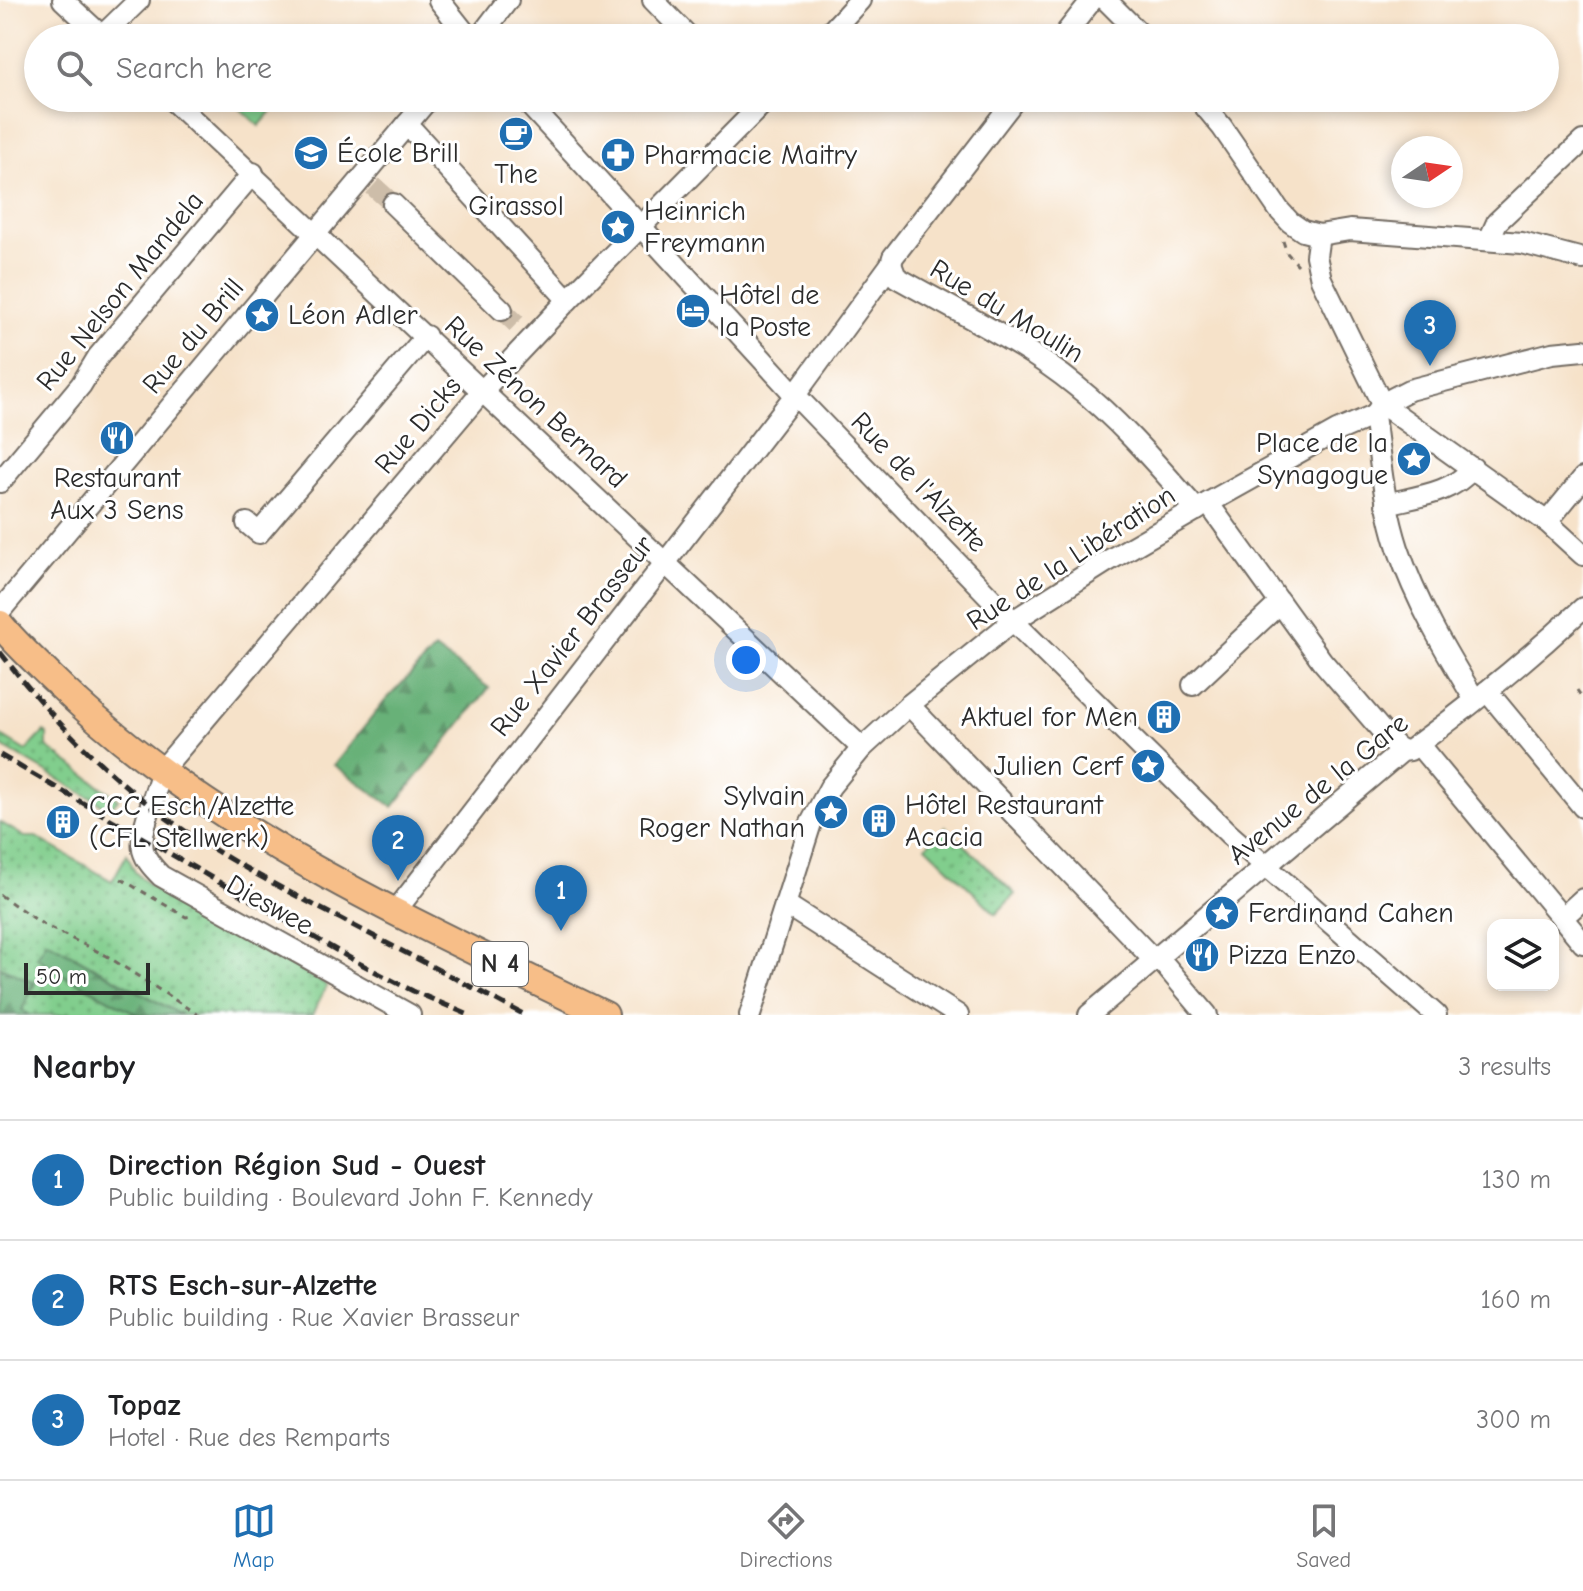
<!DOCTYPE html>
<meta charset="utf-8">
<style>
:root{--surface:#fff;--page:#f6f6f6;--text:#202124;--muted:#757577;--line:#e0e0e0;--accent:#1f6fb2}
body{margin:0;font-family:"Comic Neue",sans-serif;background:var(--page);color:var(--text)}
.controls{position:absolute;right:24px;bottom:24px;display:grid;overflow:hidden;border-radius:16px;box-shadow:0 4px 12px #0003}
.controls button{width:72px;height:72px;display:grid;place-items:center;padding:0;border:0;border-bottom:2px solid var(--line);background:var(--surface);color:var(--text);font:40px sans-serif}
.compass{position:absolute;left:1391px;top:136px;width:72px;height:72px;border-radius:50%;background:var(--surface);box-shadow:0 4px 12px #0003;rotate:77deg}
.scale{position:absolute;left:24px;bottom:20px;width:126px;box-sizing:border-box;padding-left:8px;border:4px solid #2b2b2b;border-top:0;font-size:22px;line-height:28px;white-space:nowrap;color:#2b2b2b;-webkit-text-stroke:6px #fff;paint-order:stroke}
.you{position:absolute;left:746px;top:660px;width:28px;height:28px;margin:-20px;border:6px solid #fff;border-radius:50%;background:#1a73e8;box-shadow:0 0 0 12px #1a73e833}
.badge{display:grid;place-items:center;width:52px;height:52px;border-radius:50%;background:var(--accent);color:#fff;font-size:26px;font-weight:700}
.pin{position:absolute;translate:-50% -66px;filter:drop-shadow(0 2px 4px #0008)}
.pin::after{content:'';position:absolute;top:42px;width:28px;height:24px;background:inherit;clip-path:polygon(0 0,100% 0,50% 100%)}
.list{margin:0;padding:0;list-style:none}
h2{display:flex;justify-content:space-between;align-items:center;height:104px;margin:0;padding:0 32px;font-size:34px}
h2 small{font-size:26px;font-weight:400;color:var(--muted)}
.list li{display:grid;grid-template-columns:52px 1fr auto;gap:24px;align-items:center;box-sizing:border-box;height:120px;padding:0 32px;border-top:2px solid var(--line)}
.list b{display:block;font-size:30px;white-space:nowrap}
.list p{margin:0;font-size:26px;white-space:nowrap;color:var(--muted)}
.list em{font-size:26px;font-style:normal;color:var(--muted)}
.icon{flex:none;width:44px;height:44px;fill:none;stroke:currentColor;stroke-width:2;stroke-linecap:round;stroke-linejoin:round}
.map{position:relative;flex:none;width:1583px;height:1015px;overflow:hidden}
.search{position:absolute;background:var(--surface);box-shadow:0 4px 12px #0003;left:24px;right:24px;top:24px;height:88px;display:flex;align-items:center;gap:20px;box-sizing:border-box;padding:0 28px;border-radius:44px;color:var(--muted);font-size:30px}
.sheet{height:464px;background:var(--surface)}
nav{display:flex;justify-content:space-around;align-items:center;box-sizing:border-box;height:112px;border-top:2px solid var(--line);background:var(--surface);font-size:22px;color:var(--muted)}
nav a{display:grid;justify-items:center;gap:4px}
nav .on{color:var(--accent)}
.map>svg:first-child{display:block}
</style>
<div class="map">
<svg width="1583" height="1015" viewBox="0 0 1583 1015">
<defs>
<pattern id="green-dots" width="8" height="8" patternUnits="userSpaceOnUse" patternTransform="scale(2)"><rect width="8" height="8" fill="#81ce8d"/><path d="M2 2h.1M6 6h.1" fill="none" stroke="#6aa773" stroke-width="1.8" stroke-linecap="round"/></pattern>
<pattern id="forest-firs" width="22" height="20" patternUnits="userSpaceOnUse" patternTransform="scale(2)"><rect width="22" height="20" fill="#68b178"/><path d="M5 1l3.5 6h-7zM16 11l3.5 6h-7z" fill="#569063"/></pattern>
</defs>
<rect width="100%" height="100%" fill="#fff"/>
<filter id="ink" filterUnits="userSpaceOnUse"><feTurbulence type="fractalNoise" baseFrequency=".0125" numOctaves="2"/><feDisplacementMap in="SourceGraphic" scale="16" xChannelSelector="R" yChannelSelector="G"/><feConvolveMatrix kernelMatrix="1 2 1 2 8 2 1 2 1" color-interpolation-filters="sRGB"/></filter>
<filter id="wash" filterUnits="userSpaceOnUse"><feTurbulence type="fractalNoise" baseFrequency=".006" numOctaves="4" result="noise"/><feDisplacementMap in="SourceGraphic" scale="32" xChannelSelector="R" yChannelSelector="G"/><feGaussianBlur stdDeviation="1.8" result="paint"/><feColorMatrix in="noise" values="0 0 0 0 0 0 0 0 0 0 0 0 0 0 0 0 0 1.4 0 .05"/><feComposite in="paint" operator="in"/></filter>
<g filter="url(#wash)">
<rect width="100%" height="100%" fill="#f6e2c9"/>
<!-- green -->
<g fill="url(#green-dots)" stroke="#567c5c" stroke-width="2">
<path d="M44 732 47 734V747L118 799 110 809 0 745V735L26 751Z"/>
<path d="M0 822 25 837H36L112 881 127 854 135 872 151 887 294 962 303 972 327 985 312 1015H181L47 941 38 958 63 975 139 1015H30L22 1010 35 983 0 967Z"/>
<path d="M946 827 1015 894 996 914 926 846Z"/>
</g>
<!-- forest -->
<g fill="url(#forest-firs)" stroke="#4a6e52" stroke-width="2">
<path d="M435 649 489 688 393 807 334 765 385 701Z"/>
<path d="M47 941 181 1015H139L63 975 37 957Z"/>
<path d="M0 967 35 983 22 1010 30 1015H0Z"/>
</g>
<!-- pitch -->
<path fill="#81ce8d" stroke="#567c5c" stroke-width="2" d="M229 98H277L281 101 259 126Z"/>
</g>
<g filter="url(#ink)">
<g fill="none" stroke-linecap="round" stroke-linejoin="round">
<!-- minor-tunnel -->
<g stroke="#cdbda9" stroke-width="20" stroke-dasharray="20 10" stroke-linecap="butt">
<path d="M373 186 393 204"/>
<path d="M502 310 521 328"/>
</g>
<!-- minor casing -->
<g stroke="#726b62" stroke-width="24">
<g id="minor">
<path d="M63 0 104 38"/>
<path d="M439 0 469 38"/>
<path d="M653 0 690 38"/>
<path d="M1106 0 1144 38"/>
<path d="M102 36 139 0"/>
<path d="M479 38 508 0"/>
<path d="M825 38 860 0"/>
<path d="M1062 38 1092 0"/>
<path d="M170 98 862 748"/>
<path d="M523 98 795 395 1013 621 1229 834 1436 1015"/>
<path d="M1198 98 1222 127 1279 210 1290 222 1303 231 1319 235 1350 230 1522 243 1583 259"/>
<path d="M407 124 568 300"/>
<path d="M393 204 502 310"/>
<path d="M1319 235 1316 256 1321 279 1382 404 1547 522 1583 555"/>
<path d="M1489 240 1497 222 1583 141"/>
<path d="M891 264 896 277C954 310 1025 344 1076 386 1121 422 1158 466 1197 510"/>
<path d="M1376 413 1382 404 1409 390 1552 353 1583 350"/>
<path d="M1374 415C1380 459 1384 505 1398 548 1416 602 1446 652 1475 700"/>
<path d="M0 482 81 385 98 357 253 173"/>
<path d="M1208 503 1322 661 1395 746 1402 751"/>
<path d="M1386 504C1418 496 1451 494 1473 468"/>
<path d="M1547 522 1583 478"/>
<path d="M247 523 259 533 426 336"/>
<path d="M0 611 429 98"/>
<path d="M1193 685 1280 603"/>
<path d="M1487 691 1583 807"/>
<path d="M909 705 1154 960"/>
<path d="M1418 744 1583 943"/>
<path d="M785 904 958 1015"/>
<path d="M395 912 795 395 891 264 893 257 1016 98"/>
<path d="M1562 918 1583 899"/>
<path d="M1158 957 1207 1015"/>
<path d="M410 1015 161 876C154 869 146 861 143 850 139 831 157 790 162 770L483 390 568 300 768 98"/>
<path d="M750 1015 811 823 830 787 862 748 909 705 1013 621 1106 562 1208 503 1337 431 1374 415"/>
<path d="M1089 1015 1402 751 1410 750C1471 706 1528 659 1583 608"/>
</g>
</g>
<!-- major casing -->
<g stroke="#726b62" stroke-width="30">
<path id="major" d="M0 624C15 643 34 660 51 677 207 831 411 920 605 1015"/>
</g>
<!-- path -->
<g stroke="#726b62" stroke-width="3" stroke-dasharray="6 6" stroke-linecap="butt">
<path d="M1283 241 1287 253 1298 265"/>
<path d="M1577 690 1583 699"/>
<path d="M121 879 186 917 192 916"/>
<path d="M0 895 44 925 107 956 198 1015"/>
</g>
<!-- minor -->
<use href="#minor" stroke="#fff" stroke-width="20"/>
<!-- major -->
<use href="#major" stroke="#f7be88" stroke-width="26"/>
<!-- rail -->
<g stroke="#2b2b2b" stroke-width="5" stroke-dasharray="12 6" stroke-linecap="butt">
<path d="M0 652C45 711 95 763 153 808 211 852 277 886 341 919 402 951 464 983 525 1015"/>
<path d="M0 755 355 961 413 991 469 1015"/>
</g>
</g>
</g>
<!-- icons -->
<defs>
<g id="cafe-disc" transform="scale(1.8)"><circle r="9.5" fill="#1f6fb2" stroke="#fff"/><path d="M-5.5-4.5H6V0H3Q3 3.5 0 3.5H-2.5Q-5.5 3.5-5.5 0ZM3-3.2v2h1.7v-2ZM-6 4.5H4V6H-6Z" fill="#fff"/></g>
<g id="school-disc" transform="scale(1.8)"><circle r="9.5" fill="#1f6fb2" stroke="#fff"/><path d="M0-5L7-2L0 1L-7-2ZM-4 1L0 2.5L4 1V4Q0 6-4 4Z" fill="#fff"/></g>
<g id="pharmacy-disc" transform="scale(1.8)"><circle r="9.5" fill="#1f6fb2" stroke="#fff"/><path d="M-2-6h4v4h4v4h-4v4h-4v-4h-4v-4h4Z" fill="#fff"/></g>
<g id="sight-disc" transform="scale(1.8)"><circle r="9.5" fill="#1f6fb2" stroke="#fff"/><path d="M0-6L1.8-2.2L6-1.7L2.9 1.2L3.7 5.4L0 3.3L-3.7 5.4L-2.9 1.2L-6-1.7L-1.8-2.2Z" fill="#fff"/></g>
<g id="hotel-disc" transform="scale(1.8)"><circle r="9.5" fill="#1f6fb2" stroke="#fff"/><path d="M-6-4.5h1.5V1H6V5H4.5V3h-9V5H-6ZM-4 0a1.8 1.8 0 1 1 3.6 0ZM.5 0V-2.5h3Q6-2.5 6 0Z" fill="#fff"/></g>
<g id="restaurant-disc" transform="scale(1.8)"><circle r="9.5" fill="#1f6fb2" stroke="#fff"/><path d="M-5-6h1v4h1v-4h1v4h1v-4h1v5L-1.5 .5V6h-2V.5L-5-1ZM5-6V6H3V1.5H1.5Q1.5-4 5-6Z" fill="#fff"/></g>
<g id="building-disc" transform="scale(1.8)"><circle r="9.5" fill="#1f6fb2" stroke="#fff"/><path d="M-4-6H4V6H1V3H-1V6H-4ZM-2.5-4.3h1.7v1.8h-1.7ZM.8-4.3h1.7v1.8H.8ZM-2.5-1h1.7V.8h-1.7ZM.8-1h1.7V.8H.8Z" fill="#fff"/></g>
</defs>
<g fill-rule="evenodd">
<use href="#cafe-disc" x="516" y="134"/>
<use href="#school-disc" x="311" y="153"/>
<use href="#pharmacy-disc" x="618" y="155"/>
<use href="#sight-disc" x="618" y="227"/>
<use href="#hotel-disc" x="693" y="311"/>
<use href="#sight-disc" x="262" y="315"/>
<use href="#restaurant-disc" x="117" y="438"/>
<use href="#sight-disc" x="1414" y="459"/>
<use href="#building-disc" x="1164" y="717"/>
<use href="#sight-disc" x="1148" y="766"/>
<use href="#sight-disc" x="831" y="812"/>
<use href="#building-disc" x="879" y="821"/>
<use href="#building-disc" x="63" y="822"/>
<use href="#sight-disc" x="1222" y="913"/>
<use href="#restaurant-disc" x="1202" y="955"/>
</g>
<g text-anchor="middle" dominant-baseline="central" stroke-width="6" stroke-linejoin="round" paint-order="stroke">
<!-- shield labels -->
<rect fill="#fff" stroke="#6b6b6b" stroke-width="2" x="472" y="942" width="56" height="44" rx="6"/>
<g font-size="26" font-weight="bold" fill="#2b2b2b">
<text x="500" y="964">N 4</text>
</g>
<!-- poi labels -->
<g font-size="28" fill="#2b2b2b" stroke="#fff" text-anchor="start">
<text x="337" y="153">École Brill</text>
<text x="644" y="155">Pharmacie Maitry</text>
<text x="516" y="174" text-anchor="middle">The<tspan x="516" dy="32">Girassol</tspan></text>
<text x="644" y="211">Heinrich<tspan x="644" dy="32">Freymann</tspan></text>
<text x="719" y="295">Hôtel de<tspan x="719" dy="32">la Poste</tspan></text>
<text x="288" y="315">Léon Adler</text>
<text x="1388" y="443" text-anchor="end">Place de la<tspan x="1388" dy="32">Synagogue</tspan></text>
<text x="117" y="478" text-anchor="middle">Restaurant<tspan x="117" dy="32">Aux 3 Sens</tspan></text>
<text x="1138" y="717" text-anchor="end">Aktuel for Men</text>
<text x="1122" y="766" text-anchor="end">Julien Cerf</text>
<text x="805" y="796" text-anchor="end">Sylvain<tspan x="805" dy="32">Roger Nathan</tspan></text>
<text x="905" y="805">Hôtel Restaurant<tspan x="905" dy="32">Acacia</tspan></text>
<text x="89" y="806">CCC Esch/Alzette<tspan x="89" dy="32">(CFL Stellwerk)</tspan></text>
<text x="1248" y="913">Ferdinand Cahen</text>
<text x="1228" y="955">Pizza Enzo</text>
</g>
<!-- street labels -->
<g font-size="28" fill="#2b2b2b" stroke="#fff">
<text transform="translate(120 291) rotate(-51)">Rue Nelson Mandela</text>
<text transform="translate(1007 311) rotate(31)">Rue du Moulin</text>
<text transform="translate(193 336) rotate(-50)">Rue du Brill</text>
<text transform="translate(536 402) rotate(43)">Rue Zénon Bernard</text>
<text transform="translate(418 425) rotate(-50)">Rue Dicks</text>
<text transform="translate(919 482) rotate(46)">Rue de l'Alzette</text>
<text transform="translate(1071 558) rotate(-33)">Rue de la Libération</text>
<text transform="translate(572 636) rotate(-52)">Rue Xavier Brasseur</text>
<text transform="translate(1318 789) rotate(-39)">Avenue de la Gare</text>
<text transform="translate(270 905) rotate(29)">Dieswee</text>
</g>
</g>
</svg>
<div class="controls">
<button><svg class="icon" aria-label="layers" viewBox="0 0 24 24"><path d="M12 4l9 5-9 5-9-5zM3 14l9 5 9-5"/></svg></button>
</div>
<svg class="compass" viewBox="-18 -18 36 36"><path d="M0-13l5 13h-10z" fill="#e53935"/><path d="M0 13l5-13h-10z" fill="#757577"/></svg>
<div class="scale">50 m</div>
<div class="you"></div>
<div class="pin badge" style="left:561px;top:931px">1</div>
<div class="pin badge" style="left:398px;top:881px">2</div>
<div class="pin badge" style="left:1430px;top:366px">3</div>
<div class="search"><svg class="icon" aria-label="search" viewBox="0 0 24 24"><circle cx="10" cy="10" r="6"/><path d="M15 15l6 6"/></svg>Search here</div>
</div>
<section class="sheet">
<h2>Nearby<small>3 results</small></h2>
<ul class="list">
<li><span class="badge">1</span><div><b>Direction Région Sud - Ouest</b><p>Public building · Boulevard John F. Kennedy</p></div><em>130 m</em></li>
<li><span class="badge">2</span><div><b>RTS Esch-sur-Alzette</b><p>Public building · Rue Xavier Brasseur</p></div><em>160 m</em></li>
<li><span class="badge">3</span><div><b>Topaz</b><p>Hotel · Rue des Remparts</p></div><em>300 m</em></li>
</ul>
</section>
<nav>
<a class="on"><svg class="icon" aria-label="map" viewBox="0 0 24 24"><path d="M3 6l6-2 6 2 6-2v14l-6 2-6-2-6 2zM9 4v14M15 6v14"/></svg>Map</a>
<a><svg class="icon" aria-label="directions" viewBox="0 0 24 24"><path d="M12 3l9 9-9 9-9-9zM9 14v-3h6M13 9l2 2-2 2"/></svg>Directions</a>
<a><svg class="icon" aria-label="saved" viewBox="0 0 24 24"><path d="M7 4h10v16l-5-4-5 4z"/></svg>Saved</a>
</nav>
